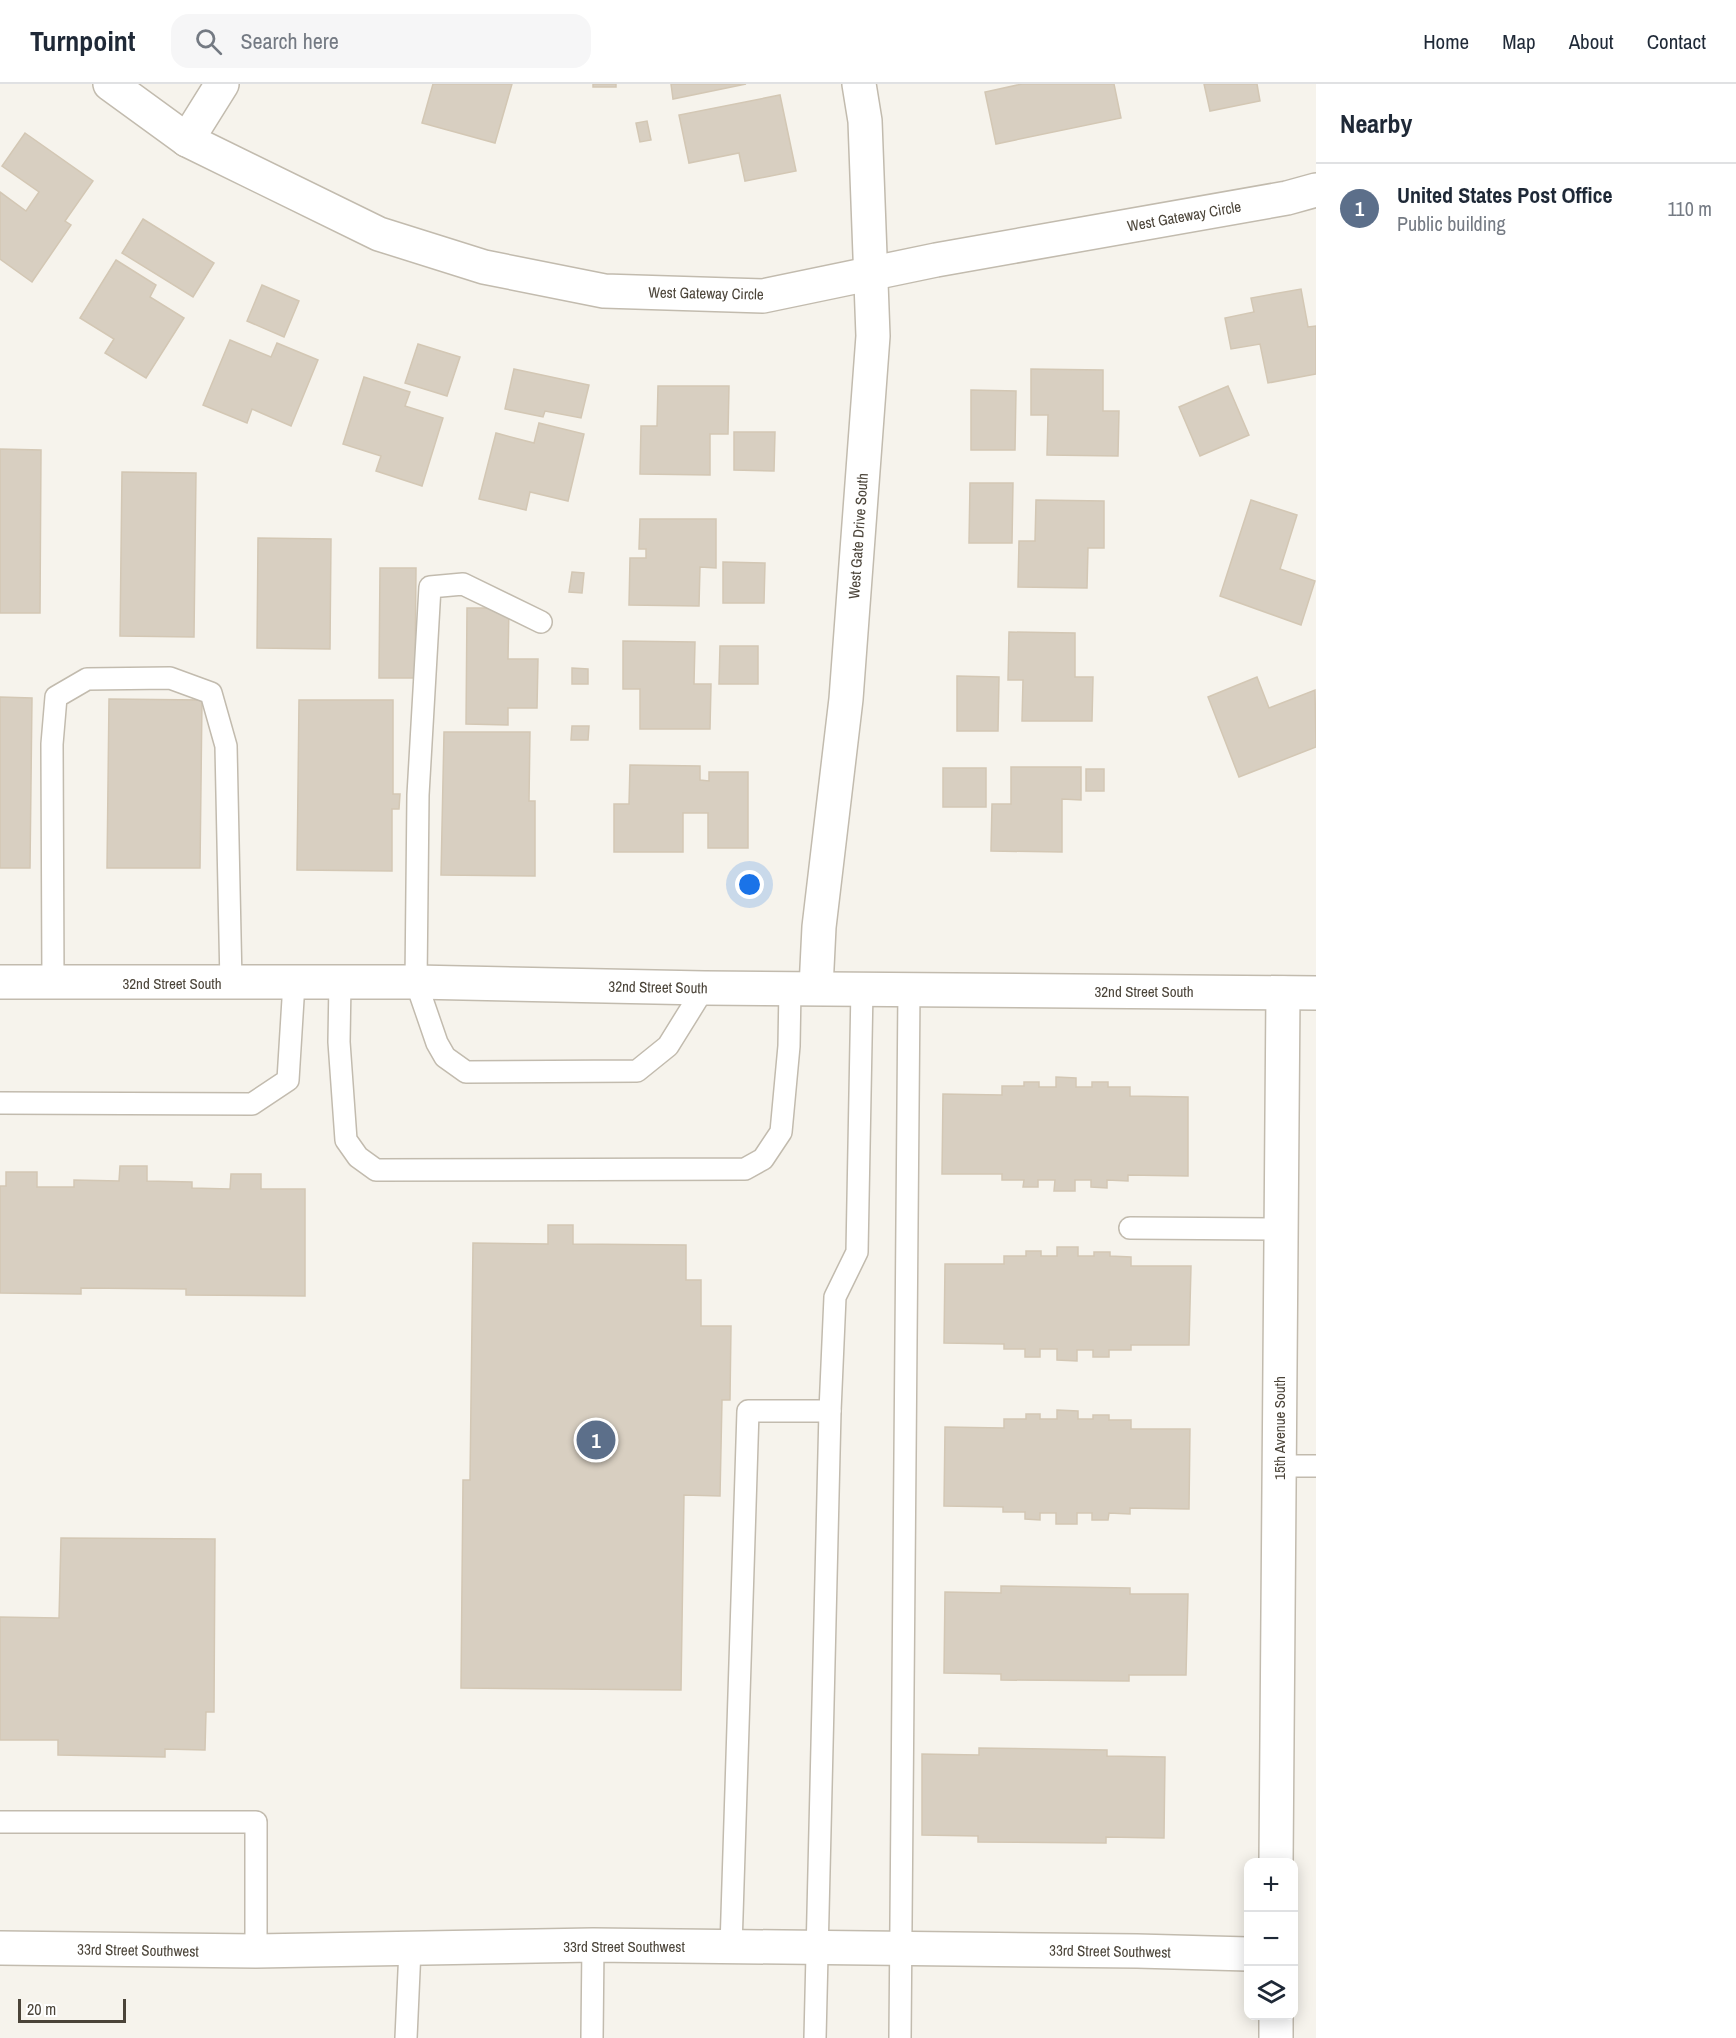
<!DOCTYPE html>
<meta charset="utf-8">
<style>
:root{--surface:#fff;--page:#f6f6f7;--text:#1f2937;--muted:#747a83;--line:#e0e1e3;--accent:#d93025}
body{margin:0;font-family:"Archivo Narrow",sans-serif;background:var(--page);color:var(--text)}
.controls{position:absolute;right:18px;bottom:18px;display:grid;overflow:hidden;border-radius:12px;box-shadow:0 3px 15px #0003}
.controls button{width:54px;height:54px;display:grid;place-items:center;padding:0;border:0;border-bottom:2px solid var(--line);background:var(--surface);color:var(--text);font:30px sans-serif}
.scale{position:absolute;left:18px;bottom:15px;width:108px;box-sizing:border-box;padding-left:6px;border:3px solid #4b4439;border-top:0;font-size:16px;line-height:21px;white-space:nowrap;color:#4b4439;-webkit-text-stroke:4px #fff;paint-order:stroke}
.you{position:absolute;left:750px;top:801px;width:21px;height:21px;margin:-15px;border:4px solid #fff;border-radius:50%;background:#1a73e8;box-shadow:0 0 0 9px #1a73e833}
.badge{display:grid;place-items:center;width:39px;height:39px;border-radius:50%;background:var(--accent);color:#fff;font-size:20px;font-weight:700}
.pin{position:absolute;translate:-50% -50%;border:3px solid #fff;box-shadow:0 2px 6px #0006}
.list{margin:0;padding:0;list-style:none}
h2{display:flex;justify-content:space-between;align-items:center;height:78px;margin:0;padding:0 24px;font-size:26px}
h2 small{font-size:20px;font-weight:400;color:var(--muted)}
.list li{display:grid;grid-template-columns:39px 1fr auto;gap:18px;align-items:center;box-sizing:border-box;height:90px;padding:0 24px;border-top:2px solid var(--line)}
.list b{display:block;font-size:22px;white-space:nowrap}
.list p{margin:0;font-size:20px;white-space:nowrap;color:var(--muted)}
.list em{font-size:20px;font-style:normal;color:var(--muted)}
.icon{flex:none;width:33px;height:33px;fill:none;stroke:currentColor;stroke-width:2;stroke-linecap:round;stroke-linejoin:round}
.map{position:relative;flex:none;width:1316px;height:1954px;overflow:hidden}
header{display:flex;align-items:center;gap:36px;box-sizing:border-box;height:84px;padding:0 30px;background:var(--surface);border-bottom:2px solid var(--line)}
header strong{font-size:28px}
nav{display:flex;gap:33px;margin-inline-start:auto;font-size:21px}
.search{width:420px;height:54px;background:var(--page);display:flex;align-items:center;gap:15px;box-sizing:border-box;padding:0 21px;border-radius:18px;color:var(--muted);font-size:22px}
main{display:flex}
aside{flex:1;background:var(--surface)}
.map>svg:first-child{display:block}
</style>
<header>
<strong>Turnpoint</strong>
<div class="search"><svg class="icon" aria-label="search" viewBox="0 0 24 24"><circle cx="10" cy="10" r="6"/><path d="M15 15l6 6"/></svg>Search here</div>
<nav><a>Home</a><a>Map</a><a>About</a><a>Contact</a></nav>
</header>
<main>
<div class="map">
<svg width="1316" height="1954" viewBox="0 0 1316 1954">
<rect width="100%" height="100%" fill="#f6f3ec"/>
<!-- building -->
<g fill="#d8cfc1" stroke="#d3c7b4" stroke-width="1.5">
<path d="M433 0H512L495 59 422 39Z"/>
<rect x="593" y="0" width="23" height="3"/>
<path d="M671 0H746L673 15Z"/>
<path d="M1022 0H1114L1121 34 996 60 985 8Z"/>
<path d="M1204 0H1257L1260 17 1210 27Z"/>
<path d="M780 11 796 87 745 97 739 69 689 79 679 31Z"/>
<path d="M647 37 651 56 640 58 636 39Z"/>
<path d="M25 49 93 97 65 137 71 141 32 198 0 175V108L26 127 39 108 2 82Z"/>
<path d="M143 135 214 179 193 213 122 169Z"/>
<path d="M116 176 156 201 150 213 184 234 146 294 105 269 114 255 80 234Z"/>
<path d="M262 201 299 217 284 253 247 237Z"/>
<path d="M1301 205 1308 243 1316 242V290L1268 299 1260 260 1231 265 1225 234 1254 228 1251 214Z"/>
<path d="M230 256 271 273 277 259 318 276 291 342 252 325 247 339 203 321Z"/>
<path d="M418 260 460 273 447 312 405 299Z"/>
<path d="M514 285 589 301 581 334 545 327 543 333 505 325Z"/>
<path d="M1031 285 1103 286V327H1119L1118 372 1047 371 1048 331H1031Z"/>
<path d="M364 293 410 308 405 322 443 334 422 402 376 387 381 372 343 360Z"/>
<path d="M658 302H729L728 350H710V391L640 390 641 342H657Z"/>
<path d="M1228 302 1249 351 1200 372 1179 323Z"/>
<path d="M971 306 1016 307 1015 366H971Z"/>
<path d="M539 339 584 350 568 417 530 408 526 426 479 415 496 349 534 359Z"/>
<path d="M734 348H775L774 387 734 386Z"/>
<path d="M0 365 41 366 40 529H0Z"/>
<path d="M122 388 196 389 194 553 120 552Z"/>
<path d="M970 399H1013L1012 459H969Z"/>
<path d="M1036 416 1104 417V464H1088L1087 504 1018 503 1019 457H1035Z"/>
<path d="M1251 416 1297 431 1280 485 1315 497 1301 541 1220 512Z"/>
<path d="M640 435H716V484L700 483 699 522 629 521 630 474H646V465H639Z"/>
<path d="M258 454 331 455 330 565 257 564Z"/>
<path d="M723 478 765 479 764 519H723Z"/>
<path d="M380 484H416L415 594H379Z"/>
<path d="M572 488 584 489 582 509 569 508Z"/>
<path d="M467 524H509L508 575H538L537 624H508V641L466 640Z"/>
<path d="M1009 548 1075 549V593H1093L1092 637H1022L1023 596H1008Z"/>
<path d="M623 557 695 558 694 600H711L710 645H640V605H623Z"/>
<path d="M720 562H758V600H719Z"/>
<path d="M572 584 588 585V600H572Z"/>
<path d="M957 592 999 593 998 647H957Z"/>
<path d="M1257 593 1269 624 1315 606 1316 663 1239 693 1208 613Z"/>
<path d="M0 613 32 614 30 784H0Z"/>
<path d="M109 615 202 616 200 784H107Z"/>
<path d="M299 616H393V710H400L399 725H392V787L297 786Z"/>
<path d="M572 642H589L588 656H571Z"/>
<path d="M444 648H530L529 717H535V792L441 791Z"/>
<path d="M630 681 700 682V696L709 697V688H748V764H708V729H683V768H614V720H629Z"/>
<path d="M1011 683H1081V716L1062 715V768L991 767 992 720H1011Z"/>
<rect x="943" y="684" width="43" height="39"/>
<rect x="1086" y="685" width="18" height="22"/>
<path d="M1056 993 1076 994V1003H1092V998H1108V1003H1130V1012L1188 1013V1092L1128 1091V1097L1107 1096V1104L1091 1103V1096H1075V1107H1054L1055 1096H1038V1103H1023L1024 1096H1002V1090H942L943 1010 1002 1011V1002H1024V998H1039V1003H1056Z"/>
<path d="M120 1082H147V1097L192 1098V1104L230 1105 231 1090H261V1105H305V1212L186 1211V1205L81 1204V1210L0 1209V1102H6V1088H37V1103H74V1096L119 1097Z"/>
<path d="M548 1141H573V1160L686 1161V1196H701V1242H731L730 1316H722L720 1412 684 1411 681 1606 461 1604 463 1396H470L473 1159 548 1160Z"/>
<path d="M1057 1163H1078V1172H1094V1168H1110V1172L1131 1173V1182H1191L1189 1261H1131V1266H1109V1273H1093V1266H1077V1277L1057 1276V1265H1040V1273H1025V1265H1004V1260L944 1259 945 1180H1004V1172H1026V1167H1041V1172H1057Z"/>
<path d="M1057 1326 1078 1327V1335H1093V1331H1109V1336H1131V1345H1190L1189 1425 1130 1424V1430L1109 1429 1108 1436H1092V1429H1077V1440H1056V1429H1040V1436L1025 1435V1428H1003V1423L944 1422 945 1343 1004 1344V1335H1026V1330H1040V1335H1057Z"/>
<path d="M61 1454 215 1455 214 1628H206L205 1666 165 1665V1673L58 1671V1656H0V1533L59 1534Z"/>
<path d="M1001 1502 1130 1504V1510H1188L1186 1591H1129V1597L1001 1596V1590L944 1589 945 1508 1001 1509Z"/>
<path d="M979 1664 1107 1666V1672L1165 1673 1164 1754 1106 1753V1759L978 1758V1752L922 1751V1670L979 1671Z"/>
</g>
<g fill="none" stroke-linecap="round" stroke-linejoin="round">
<!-- service casing -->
<g stroke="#c2bbae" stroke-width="24">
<g id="service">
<path d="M541 538 463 500 430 503 418 711 416 898 437 959 445 973 466 988 637 987 668 962 704 904"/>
<path d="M53 898 52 660 56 613 87 595 170 594 211 609 226 662 231 899"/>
<path d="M340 898 339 958 346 1056 358 1073 376 1086 745 1085 763 1075 781 1048 789 962 790 904"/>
<path d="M0 1019 252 1020 288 996 294 899"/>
<path d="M1130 1144 1281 1145"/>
<path d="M1279 1382H1316"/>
<path d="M0 1738H256V1867"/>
<path d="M731 1863 748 1327H830L835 1213 857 1168 862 905"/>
<path d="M406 1954 410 1865"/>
<path d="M592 1954 593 1861"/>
<path d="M815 1954 830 1327"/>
<path d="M900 1954 909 906"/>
</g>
</g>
<!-- minor casing -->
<g stroke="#c2bbae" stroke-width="36">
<g id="minor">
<path d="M110 0 187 56 379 150 484 183 604 207 763 212 936 176 1287 114 1316 106"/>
<path d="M187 56 222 0"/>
<path d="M816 904 819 843 846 615 873 252 865 37 859 0"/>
<path d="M1276 1778 1283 909"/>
<path d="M0 1864 256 1867 593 1861 1137 1867 1248 1870"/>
<path d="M1276 1932V1954"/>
</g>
</g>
<!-- tertiary casing -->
<g stroke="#c2bbae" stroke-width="36">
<path id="tertiary" d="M0 898H416L704 904 1316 909"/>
</g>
<!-- service -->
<use href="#service" stroke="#fff" stroke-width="21"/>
<!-- minor -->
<use href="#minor" stroke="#fff" stroke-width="33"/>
<!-- tertiary -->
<use href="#tertiary" stroke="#fff" stroke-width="33"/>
</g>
<g text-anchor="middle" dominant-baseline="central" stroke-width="5" stroke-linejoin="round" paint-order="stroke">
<!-- street labels -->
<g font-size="15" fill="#4b4439" stroke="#fff">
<text transform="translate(1184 132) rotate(-10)">West Gateway Circle</text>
<text transform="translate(706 209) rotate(1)">West Gateway Circle</text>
<text transform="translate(858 452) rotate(-86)">West Gate Drive South</text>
<text x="172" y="899">32nd Street South</text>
<text transform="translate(658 903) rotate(1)">32nd Street South</text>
<text x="1144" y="907">32nd Street South</text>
<text transform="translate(1279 1344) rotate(-90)">15th Avenue South</text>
<text x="624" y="1862">33rd Street Southwest</text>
<text transform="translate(138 1866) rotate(1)">33rd Street Southwest</text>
<text transform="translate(1110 1867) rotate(1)">33rd Street Southwest</text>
</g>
</g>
</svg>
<div class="controls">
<button>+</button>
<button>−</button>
<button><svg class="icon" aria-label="layers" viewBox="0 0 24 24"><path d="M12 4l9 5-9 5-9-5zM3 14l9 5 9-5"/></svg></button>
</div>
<div class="scale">20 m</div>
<div class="you"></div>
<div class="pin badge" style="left:596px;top:1356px;background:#5c6f8a">1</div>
</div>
<aside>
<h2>Nearby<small></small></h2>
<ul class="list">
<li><span class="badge" style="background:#5c6f8a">1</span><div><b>United States Post Office</b><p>Public building</p></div><em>110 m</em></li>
</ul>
</aside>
</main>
